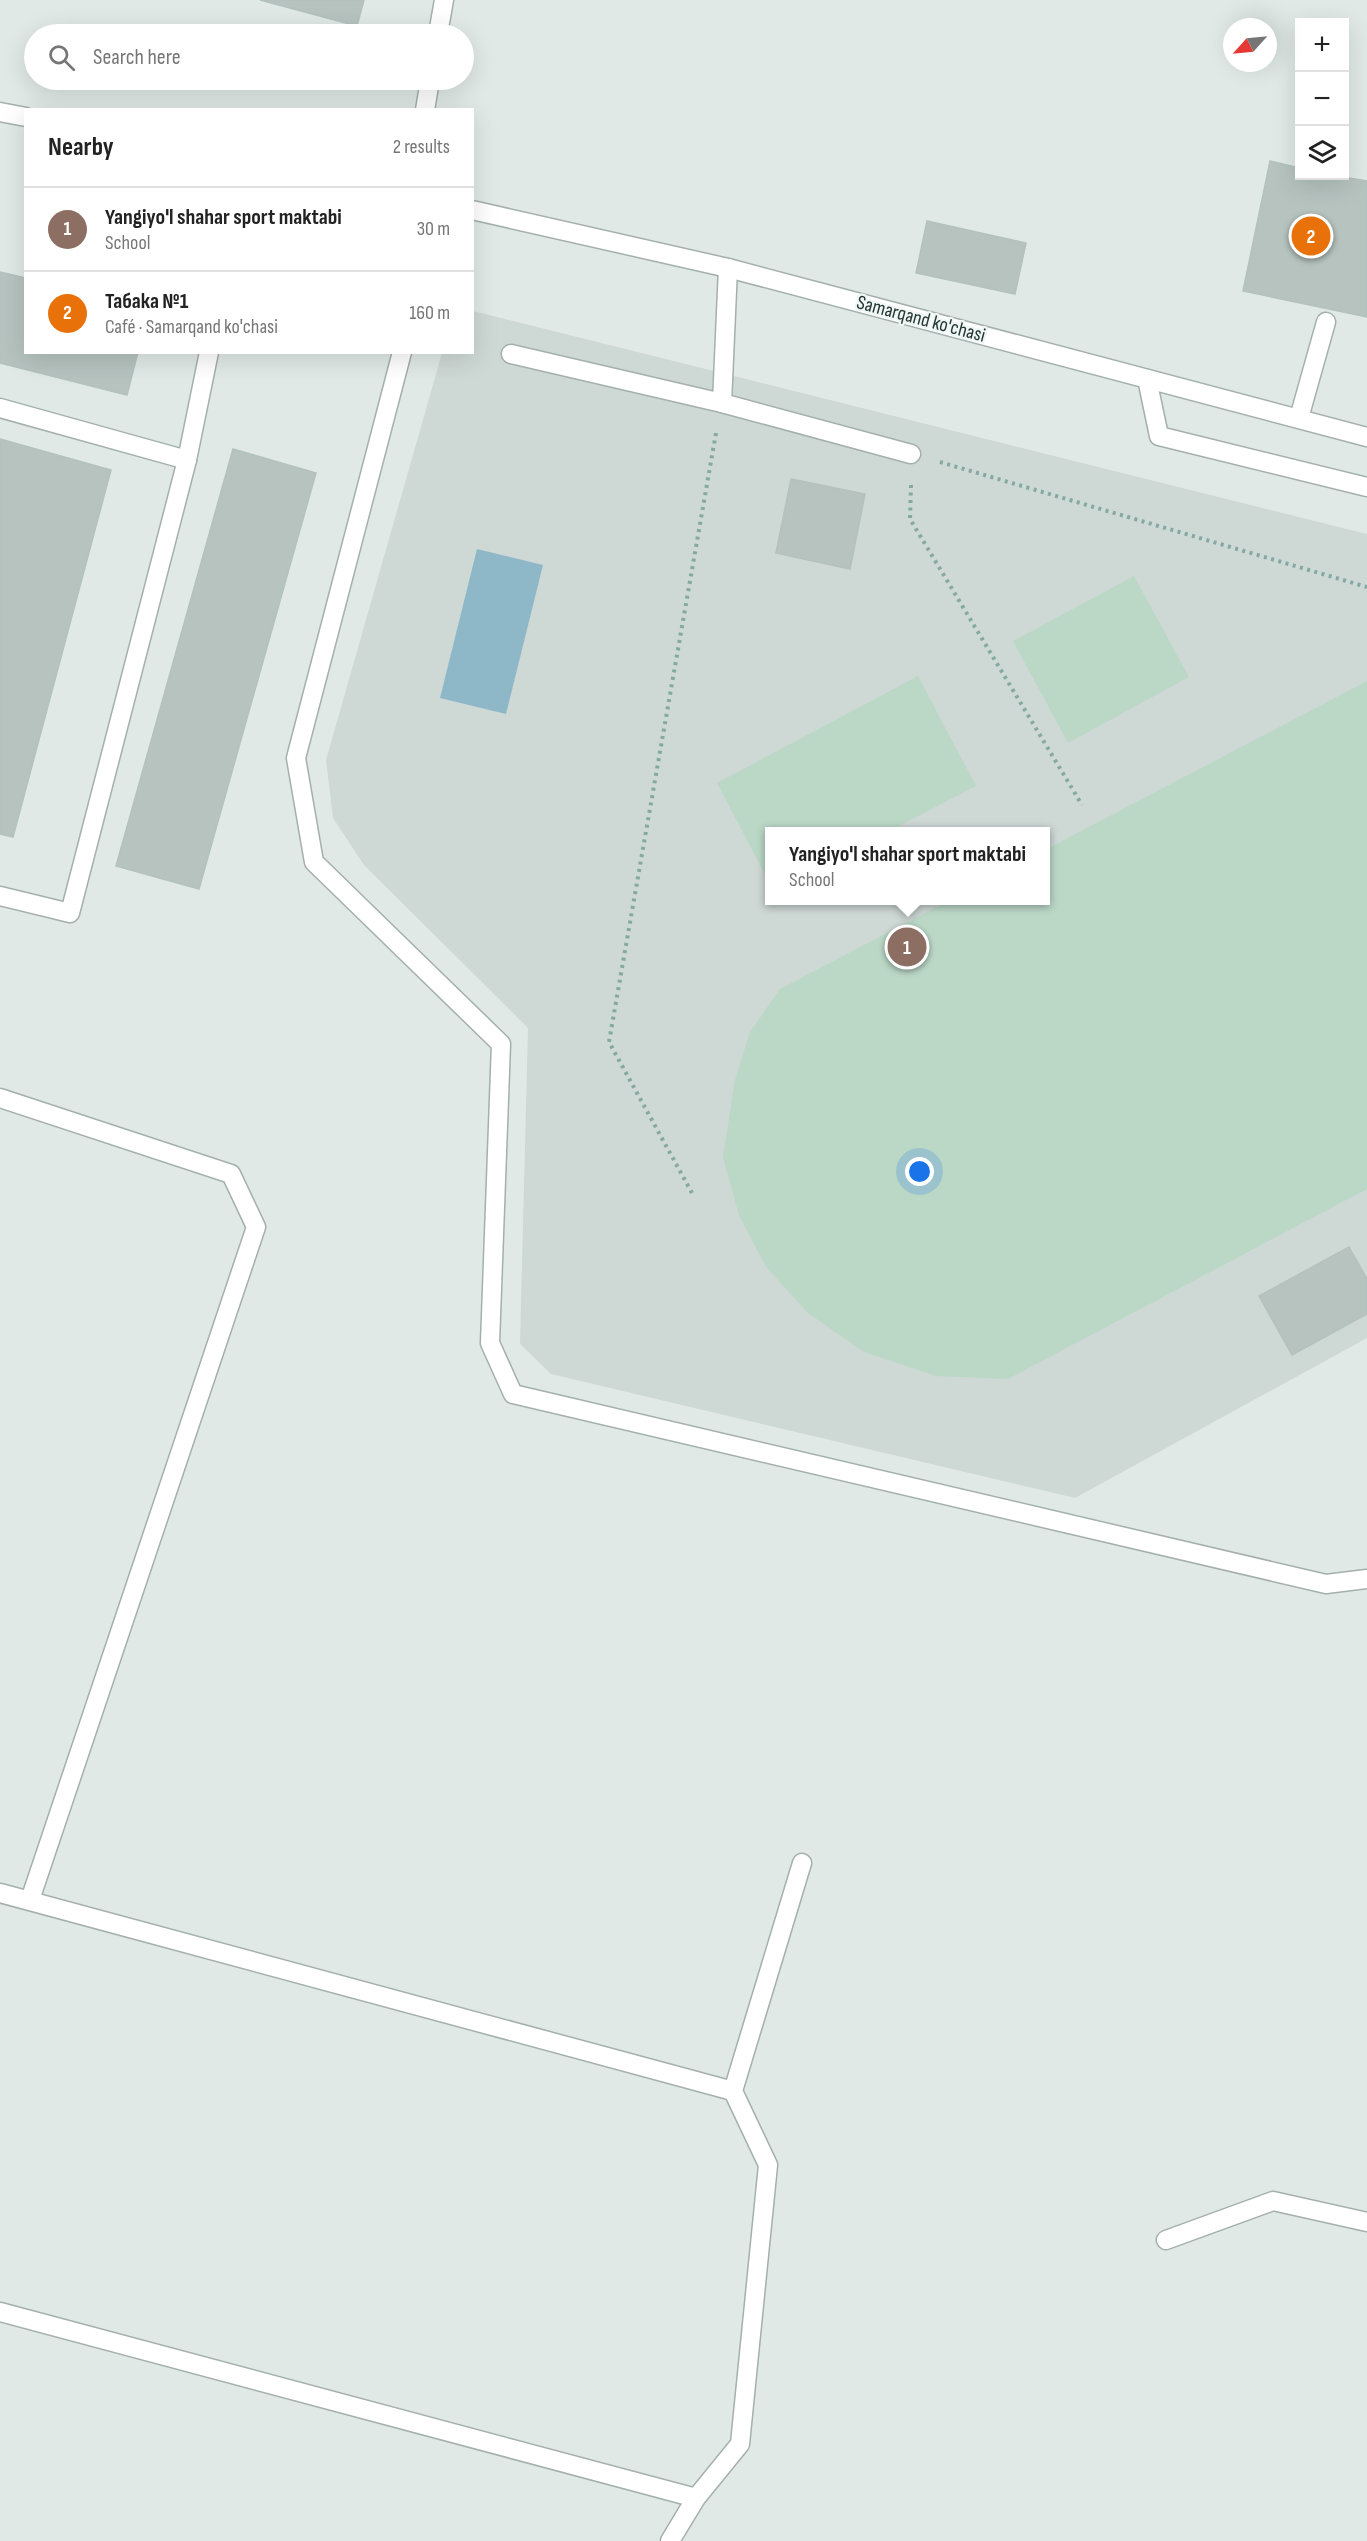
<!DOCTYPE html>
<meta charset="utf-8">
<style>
:root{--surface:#fff;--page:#f2f2f2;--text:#222;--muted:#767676;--line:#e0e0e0;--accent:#0f766e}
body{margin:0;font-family:"Sofia Sans Condensed",sans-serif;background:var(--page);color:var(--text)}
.controls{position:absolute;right:18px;top:18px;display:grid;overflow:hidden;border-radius:0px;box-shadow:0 6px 24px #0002}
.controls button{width:54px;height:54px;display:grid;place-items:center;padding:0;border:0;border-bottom:2px solid var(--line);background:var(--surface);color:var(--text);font:30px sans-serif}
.compass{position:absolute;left:1223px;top:18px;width:54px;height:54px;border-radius:50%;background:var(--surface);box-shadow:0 6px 24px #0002;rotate:243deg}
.you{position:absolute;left:920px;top:1172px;width:21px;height:21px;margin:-15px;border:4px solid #fff;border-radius:50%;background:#1a73e8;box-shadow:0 0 0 9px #1a73e833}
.badge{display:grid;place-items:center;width:39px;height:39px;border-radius:50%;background:var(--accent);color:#fff;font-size:20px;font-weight:700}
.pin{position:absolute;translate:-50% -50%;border:3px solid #fff;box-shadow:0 2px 6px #0006}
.popup{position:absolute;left:765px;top:827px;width:285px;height:78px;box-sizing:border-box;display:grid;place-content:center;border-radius:0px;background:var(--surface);filter:drop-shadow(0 2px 4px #0005);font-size:20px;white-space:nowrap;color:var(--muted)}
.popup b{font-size:22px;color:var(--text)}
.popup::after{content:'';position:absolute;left:50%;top:100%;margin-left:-12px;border:12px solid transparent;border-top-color:var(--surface)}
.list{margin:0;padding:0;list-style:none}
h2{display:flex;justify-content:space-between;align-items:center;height:78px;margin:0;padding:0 24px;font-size:26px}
h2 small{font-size:20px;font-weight:400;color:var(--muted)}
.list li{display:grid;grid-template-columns:39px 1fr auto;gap:18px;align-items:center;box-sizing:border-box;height:84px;padding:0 24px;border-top:2px solid var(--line)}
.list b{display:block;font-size:22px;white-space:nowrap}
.list p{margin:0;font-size:20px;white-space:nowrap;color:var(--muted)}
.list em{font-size:20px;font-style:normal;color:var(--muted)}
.icon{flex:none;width:33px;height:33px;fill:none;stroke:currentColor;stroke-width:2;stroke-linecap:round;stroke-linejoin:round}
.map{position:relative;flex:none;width:1367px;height:2541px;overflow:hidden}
.search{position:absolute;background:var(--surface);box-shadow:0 6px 24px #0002;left:24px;top:24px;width:450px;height:66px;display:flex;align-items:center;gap:15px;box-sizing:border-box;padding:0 21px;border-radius:33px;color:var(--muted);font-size:22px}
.panel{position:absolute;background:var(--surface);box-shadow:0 6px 24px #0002;left:24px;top:108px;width:450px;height:246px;border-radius:0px}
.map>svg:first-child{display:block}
</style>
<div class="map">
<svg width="1367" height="2541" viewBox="0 0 1367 2541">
<rect width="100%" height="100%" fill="#e0e9e6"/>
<!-- built -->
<path fill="#ced8d5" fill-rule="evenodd" d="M473 311 1367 534V1338L1075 1498 551 1374 520 1344 528 1028 364 865 333 818 326 760 442 353 472 352ZM769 832H1045V900H769Z"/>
<!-- green -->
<g fill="#bbd8c7">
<path d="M1134 576 1189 677 1068 743 1013 641Z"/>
<path d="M918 676 976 786 889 831 769 832V882L717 783Z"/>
<path d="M1367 681V1189L1008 1379 936 1376 864 1352 808 1313 766 1267 739 1215 723 1157 735 1080 750 1032 780 989 948 901 1045 900V850Z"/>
</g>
<!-- water -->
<path fill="#8eb7c8" d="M477 549 543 565 506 714 440 698Z"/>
<!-- building -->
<g fill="#b6c3bf" stroke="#b3c2be" stroke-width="1.5">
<path d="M260 0H364L357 26Z"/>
<path d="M1270 161 1300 168V176H1338L1367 181V317L1243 291Z"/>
<path d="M927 221 1026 243 1015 294 916 273Z"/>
<path d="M0 272 26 278V352H138L127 395 0 363Z"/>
<path d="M0 439 111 470 13 837 0 834Z"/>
<path d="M233 449 316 473 199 889 116 866Z"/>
<path d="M791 479 865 494 850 569 776 553Z"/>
<path d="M1349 1247 1367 1279V1314L1292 1355 1259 1296Z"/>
</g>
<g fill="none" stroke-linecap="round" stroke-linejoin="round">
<!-- service casing -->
<g stroke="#a4b0ad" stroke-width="21">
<g id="service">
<path d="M728 268 722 403 911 454"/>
<path d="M511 354 722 403"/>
<path d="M1147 379 1159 436 1367 487"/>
<path d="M0 408 187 460"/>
<path d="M1299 418 1326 322"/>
<path d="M0 896 70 913 187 460 209 352"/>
<path d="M1166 2240 1273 2201 1367 2222"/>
</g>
</g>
<!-- minor casing -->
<g stroke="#a4b0ad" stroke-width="21">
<g id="minor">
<path d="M438 34 444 0"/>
<path d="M425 110 430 80"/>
<path d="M0 112 26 117"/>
<path d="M472 210 728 268 1367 437"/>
<path d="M402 352 296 758 314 862 501 1044 490 1343 513 1394 1326 1584 1367 1579"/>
<path d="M0 1098 231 1174 256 1227 30 1900"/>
<path d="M0 1893 733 2091"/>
<path d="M0 2312 696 2498"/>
<path d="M670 2541 696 2498 740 2444 768 2165 733 2091 802 1863"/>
</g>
</g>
<!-- path -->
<g stroke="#84a9a2" stroke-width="4" stroke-dasharray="3 4.5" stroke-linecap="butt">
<path d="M940 462 1367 587"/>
<path d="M911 485 910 519 1082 805"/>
<path d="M692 1193 609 1042 716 433"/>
</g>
<!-- service -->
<use href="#service" stroke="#fff" stroke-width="18"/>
<!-- minor -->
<use href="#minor" stroke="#fff" stroke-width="18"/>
</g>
<g text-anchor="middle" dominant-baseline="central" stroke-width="4.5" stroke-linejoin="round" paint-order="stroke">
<!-- street labels -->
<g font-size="20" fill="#233734" stroke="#f0f6f4">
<text transform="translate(921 319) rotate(15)">Samarqand ko'chasi</text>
</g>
</g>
</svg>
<div class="controls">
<button>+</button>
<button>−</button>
<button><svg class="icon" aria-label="layers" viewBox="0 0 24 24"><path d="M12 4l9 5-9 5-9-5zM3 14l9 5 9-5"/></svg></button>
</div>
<svg class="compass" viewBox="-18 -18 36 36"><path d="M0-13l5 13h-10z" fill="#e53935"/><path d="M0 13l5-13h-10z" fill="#767676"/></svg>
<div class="you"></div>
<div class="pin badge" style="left:907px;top:947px;background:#8d6e63">1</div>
<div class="popup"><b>Yangiyo'l shahar sport maktabi</b>School</div>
<div class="pin badge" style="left:1311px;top:236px;background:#e8710a">2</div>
<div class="search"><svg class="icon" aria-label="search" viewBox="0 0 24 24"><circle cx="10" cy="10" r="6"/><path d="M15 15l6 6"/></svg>Search here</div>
<section class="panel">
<h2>Nearby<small>2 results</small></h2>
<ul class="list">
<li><span class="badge" style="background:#8d6e63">1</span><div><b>Yangiyo'l shahar sport maktabi</b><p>School</p></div><em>30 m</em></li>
<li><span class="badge" style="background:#e8710a">2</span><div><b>Табака №1</b><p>Café · Samarqand ko'chasi</p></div><em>160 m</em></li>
</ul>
</section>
</div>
